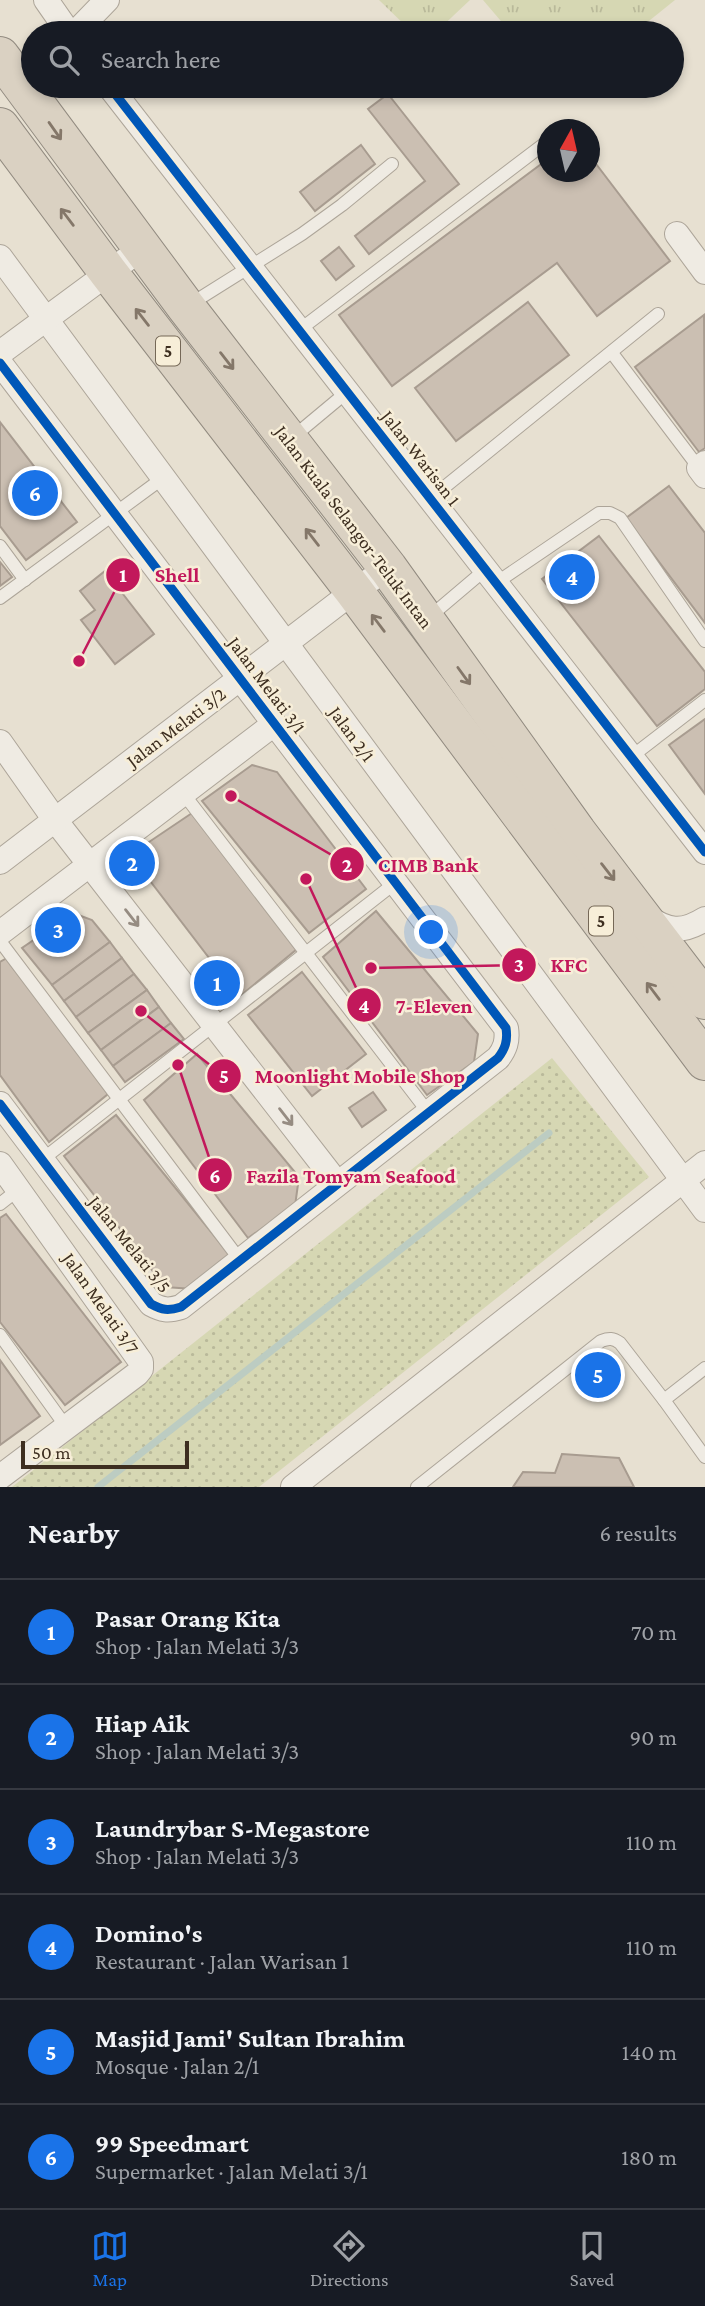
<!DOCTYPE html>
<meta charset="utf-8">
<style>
:root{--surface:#171b24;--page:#20242c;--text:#f1f3f6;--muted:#9ea1a6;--line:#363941;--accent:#1a73e8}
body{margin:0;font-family:"Crimson Pro",serif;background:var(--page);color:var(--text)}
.compass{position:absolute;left:537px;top:119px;width:63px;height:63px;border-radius:50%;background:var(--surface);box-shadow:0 4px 10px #0003;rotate:8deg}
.scale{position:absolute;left:21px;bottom:18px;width:168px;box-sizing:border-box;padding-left:7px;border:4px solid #3d2e20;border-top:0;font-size:19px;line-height:24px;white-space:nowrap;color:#3d2e20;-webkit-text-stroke:5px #f7eed8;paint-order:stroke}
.you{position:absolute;left:432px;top:933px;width:24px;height:24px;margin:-18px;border:5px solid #fff;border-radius:50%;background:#1a73e8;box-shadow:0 0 0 10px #1a73e833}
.badge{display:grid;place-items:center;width:46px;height:46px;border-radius:50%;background:var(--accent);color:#fff;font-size:23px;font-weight:700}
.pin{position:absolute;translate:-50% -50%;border:4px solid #fff;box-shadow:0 2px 7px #0006}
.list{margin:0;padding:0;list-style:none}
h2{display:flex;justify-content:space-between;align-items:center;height:91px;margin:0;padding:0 28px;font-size:30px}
h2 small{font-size:23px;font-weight:400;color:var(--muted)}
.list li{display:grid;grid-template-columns:46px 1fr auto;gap:21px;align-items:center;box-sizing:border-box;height:105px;padding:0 28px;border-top:2px solid var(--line)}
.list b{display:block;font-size:26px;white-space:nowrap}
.list p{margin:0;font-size:23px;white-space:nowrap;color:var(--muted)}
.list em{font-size:23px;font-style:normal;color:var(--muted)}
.icon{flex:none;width:38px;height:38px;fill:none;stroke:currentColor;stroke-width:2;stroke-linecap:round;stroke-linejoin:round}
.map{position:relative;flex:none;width:705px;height:1487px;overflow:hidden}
.search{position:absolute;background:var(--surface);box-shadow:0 4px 10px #0003;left:21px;right:21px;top:21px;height:77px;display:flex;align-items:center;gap:18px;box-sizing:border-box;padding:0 24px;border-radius:38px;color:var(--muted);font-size:26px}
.sheet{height:721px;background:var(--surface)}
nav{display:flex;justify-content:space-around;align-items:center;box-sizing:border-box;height:98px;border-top:2px solid var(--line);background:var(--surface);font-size:19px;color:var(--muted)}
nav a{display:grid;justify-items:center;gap:4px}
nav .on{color:var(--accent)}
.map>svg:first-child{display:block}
</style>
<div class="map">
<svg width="705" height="1487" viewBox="0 0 705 1487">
<defs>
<pattern id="grass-tufts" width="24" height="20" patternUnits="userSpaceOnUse" patternTransform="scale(1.75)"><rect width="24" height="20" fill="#d6d7b3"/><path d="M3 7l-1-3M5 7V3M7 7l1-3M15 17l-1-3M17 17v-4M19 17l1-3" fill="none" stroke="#b9b99a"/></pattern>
<pattern id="park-dots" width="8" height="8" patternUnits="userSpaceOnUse" patternTransform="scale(1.75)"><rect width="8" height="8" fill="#d6d7b3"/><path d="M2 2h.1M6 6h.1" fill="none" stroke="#b9b99a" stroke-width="1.8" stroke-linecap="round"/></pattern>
</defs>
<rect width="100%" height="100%" fill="#e7e0d1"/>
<!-- grass -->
<g fill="url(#grass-tufts)">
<path d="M379 0H470L435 33H413Z"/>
<path d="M483 0H675L634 33H511Z"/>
</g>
<!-- park -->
<path fill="url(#park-dots)" d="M552 1058 649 1177 259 1487H12Z"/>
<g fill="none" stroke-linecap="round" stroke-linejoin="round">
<!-- stream -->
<path stroke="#bcccc2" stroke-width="7" d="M98 1487 549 1133"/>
</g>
<!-- building -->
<g fill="#cbbfb2" stroke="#a89c90" stroke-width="2">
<path d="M388 94 459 184 369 254 355 236 425 181 368 109Z"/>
<path d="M361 145 375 164 315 211 300 192Z"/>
<path d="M590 156 670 261 597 316 557 263 392 386 339 315 548 159V172H590Z"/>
<path d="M339 247 354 266 336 280 321 261Z"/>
<path d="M528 302 569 355 456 441 415 388Z"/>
<path d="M704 315 705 448 699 452 635 367Z"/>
<path d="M0 422 77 522 26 560 0 526Z"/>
<path d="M669 486 705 533V623L626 518Z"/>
<path d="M599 536 705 672V689L657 726 542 579Z"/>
<path d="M0 562 12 577 0 586Z"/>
<path d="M105 571 154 634 115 664 81 620 95 610 80 591Z"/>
<path d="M705 719V794L669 745Z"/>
<path d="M252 765 277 772 366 889 309 933 202 801Z"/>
<path d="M195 811 297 949 239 997 141 869 146 844Z"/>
<path d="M376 911 478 1034 474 1062 427 1095 323 957Z"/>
<path d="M73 913 92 920 110 942 52 985 22 948Z"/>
<path d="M110 942 122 958 64 1001 52 985Z"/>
<path d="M7 958 108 1094 49 1142 0 1075V962Z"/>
<path d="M122 958 134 974 76 1017 64 1001Z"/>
<path d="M302 972 366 1054 312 1096 248 1015Z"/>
<path d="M134 974 147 990 88 1033 76 1017Z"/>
<path d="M147 990 159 1007 101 1050 88 1033Z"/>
<path d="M159 1007 171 1023 113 1066 101 1050Z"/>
<path d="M171 1023 184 1039 125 1082 113 1066Z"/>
<path d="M197 1054 299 1177 295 1206 248 1238 144 1100Z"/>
<path d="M373 1092 386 1110 362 1127 349 1108Z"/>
<path d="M116 1115 230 1255 193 1289 165 1287 64 1156Z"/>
<path d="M6 1214 121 1362 65 1405 0 1322V1218Z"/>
<path d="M0 1360 40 1416 0 1445Z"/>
<path d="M562 1454 619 1458 634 1487H513L523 1472 555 1473Z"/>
</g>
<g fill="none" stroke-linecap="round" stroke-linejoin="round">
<!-- lane casing -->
<g stroke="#ada599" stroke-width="14">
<g id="lane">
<path d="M189 305 302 234 342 205 392 164"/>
<path d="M298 331 548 141"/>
<path d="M612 353 699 468"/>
<path d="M293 437 347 392"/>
<path d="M431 498 658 314"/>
<path d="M0 546 25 580"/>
<path d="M496 583 599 513H610L620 518 705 641"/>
<path d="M0 598 163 478"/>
<path d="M427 619 486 569"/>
<path d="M631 757 705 700"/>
<path d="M183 793 428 1112"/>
<path d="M0 941 240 1260"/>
<path d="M43 1159 395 883"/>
<path d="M0 1204 19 1189"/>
<path d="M0 1335 67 1428"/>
<path d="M705 1368 664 1400 705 1457"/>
<path d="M417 1487 601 1341C609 1338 613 1338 620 1343L664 1400"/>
</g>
</g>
<!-- street casing -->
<g stroke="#ada599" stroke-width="26">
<g id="street">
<path d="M46 0 69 33"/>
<path d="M75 33 107 0"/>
<path d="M109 86C306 342 507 596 705 852"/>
<path d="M677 234 705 272"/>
<path d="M0 257 705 1210"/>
<path d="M0 353 142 248"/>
<path d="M0 363 506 1028C508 1041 505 1049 498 1058L181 1307C168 1311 162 1310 151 1304L0 1104"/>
<path d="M705 463 699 468 705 476"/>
<path d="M0 742 55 820 337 1183"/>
<path d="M0 862 354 591 388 568"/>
<path d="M645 916C668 931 681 934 705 919"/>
<path d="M0 933 274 724"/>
<path d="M0 1164 141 1362V1369L137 1374 0 1477"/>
<path d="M293 1487 705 1163"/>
</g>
</g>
<!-- highway casing -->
<g stroke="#928b80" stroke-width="40">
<g id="highway">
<path d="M0 56 186 307 388 568 577 832 705 1000"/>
<path d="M0 127 108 272 354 591 705 1061"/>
</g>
</g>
<!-- lane -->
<use href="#lane" stroke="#efebe3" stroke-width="12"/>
<!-- street -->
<use href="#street" stroke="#efebe3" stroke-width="24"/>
<!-- highway -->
<use href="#highway" stroke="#dad1c2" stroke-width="38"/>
<!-- cycleway casing -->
<g stroke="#f7eed8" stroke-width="13">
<g id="cycleway">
<path d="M109 86C306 342 507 596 705 852"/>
<path d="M0 363 506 1028C508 1041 505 1049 498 1058L181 1307C168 1311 162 1310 151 1304L0 1104"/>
</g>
</g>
<!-- cycleway -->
<use href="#cycleway" stroke="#0057b8" stroke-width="9"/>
</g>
<!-- one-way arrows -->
<defs><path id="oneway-shaft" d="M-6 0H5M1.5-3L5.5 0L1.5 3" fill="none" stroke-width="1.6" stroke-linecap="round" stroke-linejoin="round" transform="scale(1.75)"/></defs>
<g stroke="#847769">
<use href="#oneway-shaft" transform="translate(55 131) rotate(55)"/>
<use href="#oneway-shaft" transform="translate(67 217) rotate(-127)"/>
<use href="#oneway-shaft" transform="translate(142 317) rotate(-128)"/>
<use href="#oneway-shaft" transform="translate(227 361) rotate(52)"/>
<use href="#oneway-shaft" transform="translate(312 537) rotate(-128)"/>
<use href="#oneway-shaft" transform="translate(378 623) rotate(-127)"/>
<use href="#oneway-shaft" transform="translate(464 676) rotate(54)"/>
<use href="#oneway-shaft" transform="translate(608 872) rotate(52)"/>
<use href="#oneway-shaft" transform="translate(653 991) rotate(-127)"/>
</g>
<g stroke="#968c82">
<use href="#oneway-shaft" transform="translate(132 918) rotate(52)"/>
<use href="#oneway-shaft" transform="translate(286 1117) rotate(52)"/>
</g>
<g text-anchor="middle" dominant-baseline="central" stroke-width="5" stroke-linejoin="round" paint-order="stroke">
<!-- shield labels -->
<g fill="#f7eed8" stroke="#756857" stroke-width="2">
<rect x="156" y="336.5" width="24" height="29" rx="5"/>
<rect x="589" y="906.5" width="24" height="29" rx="5"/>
</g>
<g font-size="18" font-weight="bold" fill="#3d2e20">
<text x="168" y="351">5</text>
<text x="601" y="921">5</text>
</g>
<!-- street labels -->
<g font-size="19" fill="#3d2e20" stroke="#f7eed8">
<text transform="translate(421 458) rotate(52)">Jalan Warisan 1</text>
<text transform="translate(354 527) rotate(53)">Jalan Kuala Selangor-Teluk Intan</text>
<text transform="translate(267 685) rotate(53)">Jalan Melati 3/1</text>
<text transform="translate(176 727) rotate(-37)">Jalan Melati 3/2</text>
<text transform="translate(352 734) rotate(54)">Jalan 2/1</text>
<text transform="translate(130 1244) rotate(51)">Jalan Melati 3/5</text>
<text transform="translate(101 1303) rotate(55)">Jalan Melati 3/7</text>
</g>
</g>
<!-- callouts -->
<path fill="none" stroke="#c2185b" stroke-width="2.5" d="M79 661L123 575M231 796L347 864M371 968L519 965M306 879L364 1005M141 1011L224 1076M178 1065L215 1175"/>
<g fill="#c2185b" stroke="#f7eed8" stroke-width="2.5">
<circle cx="79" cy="661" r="7"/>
<circle cx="231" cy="796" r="7"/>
<circle cx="371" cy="968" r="7"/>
<circle cx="306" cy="879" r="7"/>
<circle cx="141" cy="1011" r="7"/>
<circle cx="178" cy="1065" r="7"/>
<circle cx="123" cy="575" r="18"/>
<circle cx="347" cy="864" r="18"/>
<circle cx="519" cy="965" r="18"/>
<circle cx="364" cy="1005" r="18"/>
<circle cx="224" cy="1076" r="18"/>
<circle cx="215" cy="1175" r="18"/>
</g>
<g font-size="21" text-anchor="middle" font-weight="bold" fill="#fff">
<text x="123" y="582">1</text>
<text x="347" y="872">2</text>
<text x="519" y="972">3</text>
<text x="364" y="1013">4</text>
<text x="224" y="1083">5</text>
<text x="215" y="1183">6</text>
</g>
<g font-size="21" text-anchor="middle" font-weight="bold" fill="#c2185b" stroke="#f7eed8" stroke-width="5" stroke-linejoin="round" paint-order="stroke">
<text x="177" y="582">Shell</text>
<text x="428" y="872">CIMB Bank</text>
<text x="569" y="972">KFC</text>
<text x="434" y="1013">7-Eleven</text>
<text x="360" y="1083">Moonlight Mobile Shop</text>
<text x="351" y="1183">Fazila Tomyam Seafood</text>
</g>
</svg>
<svg class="compass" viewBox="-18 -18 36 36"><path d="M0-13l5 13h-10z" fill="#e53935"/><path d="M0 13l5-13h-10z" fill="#9ea1a6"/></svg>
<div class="scale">50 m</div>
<div class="you"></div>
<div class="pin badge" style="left:217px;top:983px">1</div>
<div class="pin badge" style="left:132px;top:863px">2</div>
<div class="pin badge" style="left:58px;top:930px">3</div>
<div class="pin badge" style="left:572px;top:577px">4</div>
<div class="pin badge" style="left:598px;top:1375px">5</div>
<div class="pin badge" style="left:35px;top:493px">6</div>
<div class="search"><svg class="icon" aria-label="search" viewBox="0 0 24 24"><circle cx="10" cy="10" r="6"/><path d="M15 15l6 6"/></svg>Search here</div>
</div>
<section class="sheet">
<h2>Nearby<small>6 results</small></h2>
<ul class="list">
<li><span class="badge">1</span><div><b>Pasar Orang Kita</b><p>Shop · Jalan Melati 3/3</p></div><em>70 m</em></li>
<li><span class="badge">2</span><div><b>Hiap Aik</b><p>Shop · Jalan Melati 3/3</p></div><em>90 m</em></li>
<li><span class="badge">3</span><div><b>Laundrybar S-Megastore</b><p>Shop · Jalan Melati 3/3</p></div><em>110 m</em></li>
<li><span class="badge">4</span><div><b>Domino's</b><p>Restaurant · Jalan Warisan 1</p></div><em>110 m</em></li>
<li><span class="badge">5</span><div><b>Masjid Jami' Sultan Ibrahim</b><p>Mosque · Jalan 2/1</p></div><em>140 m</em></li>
<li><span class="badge">6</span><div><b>99 Speedmart</b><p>Supermarket · Jalan Melati 3/1</p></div><em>180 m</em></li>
</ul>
</section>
<nav>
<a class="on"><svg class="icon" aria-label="map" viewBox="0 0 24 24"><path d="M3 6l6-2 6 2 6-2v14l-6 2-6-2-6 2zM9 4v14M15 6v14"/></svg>Map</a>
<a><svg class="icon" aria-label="directions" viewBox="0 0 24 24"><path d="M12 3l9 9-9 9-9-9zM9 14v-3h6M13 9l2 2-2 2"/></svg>Directions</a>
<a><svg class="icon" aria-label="saved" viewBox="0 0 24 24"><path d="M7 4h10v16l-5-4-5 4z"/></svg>Saved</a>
</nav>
